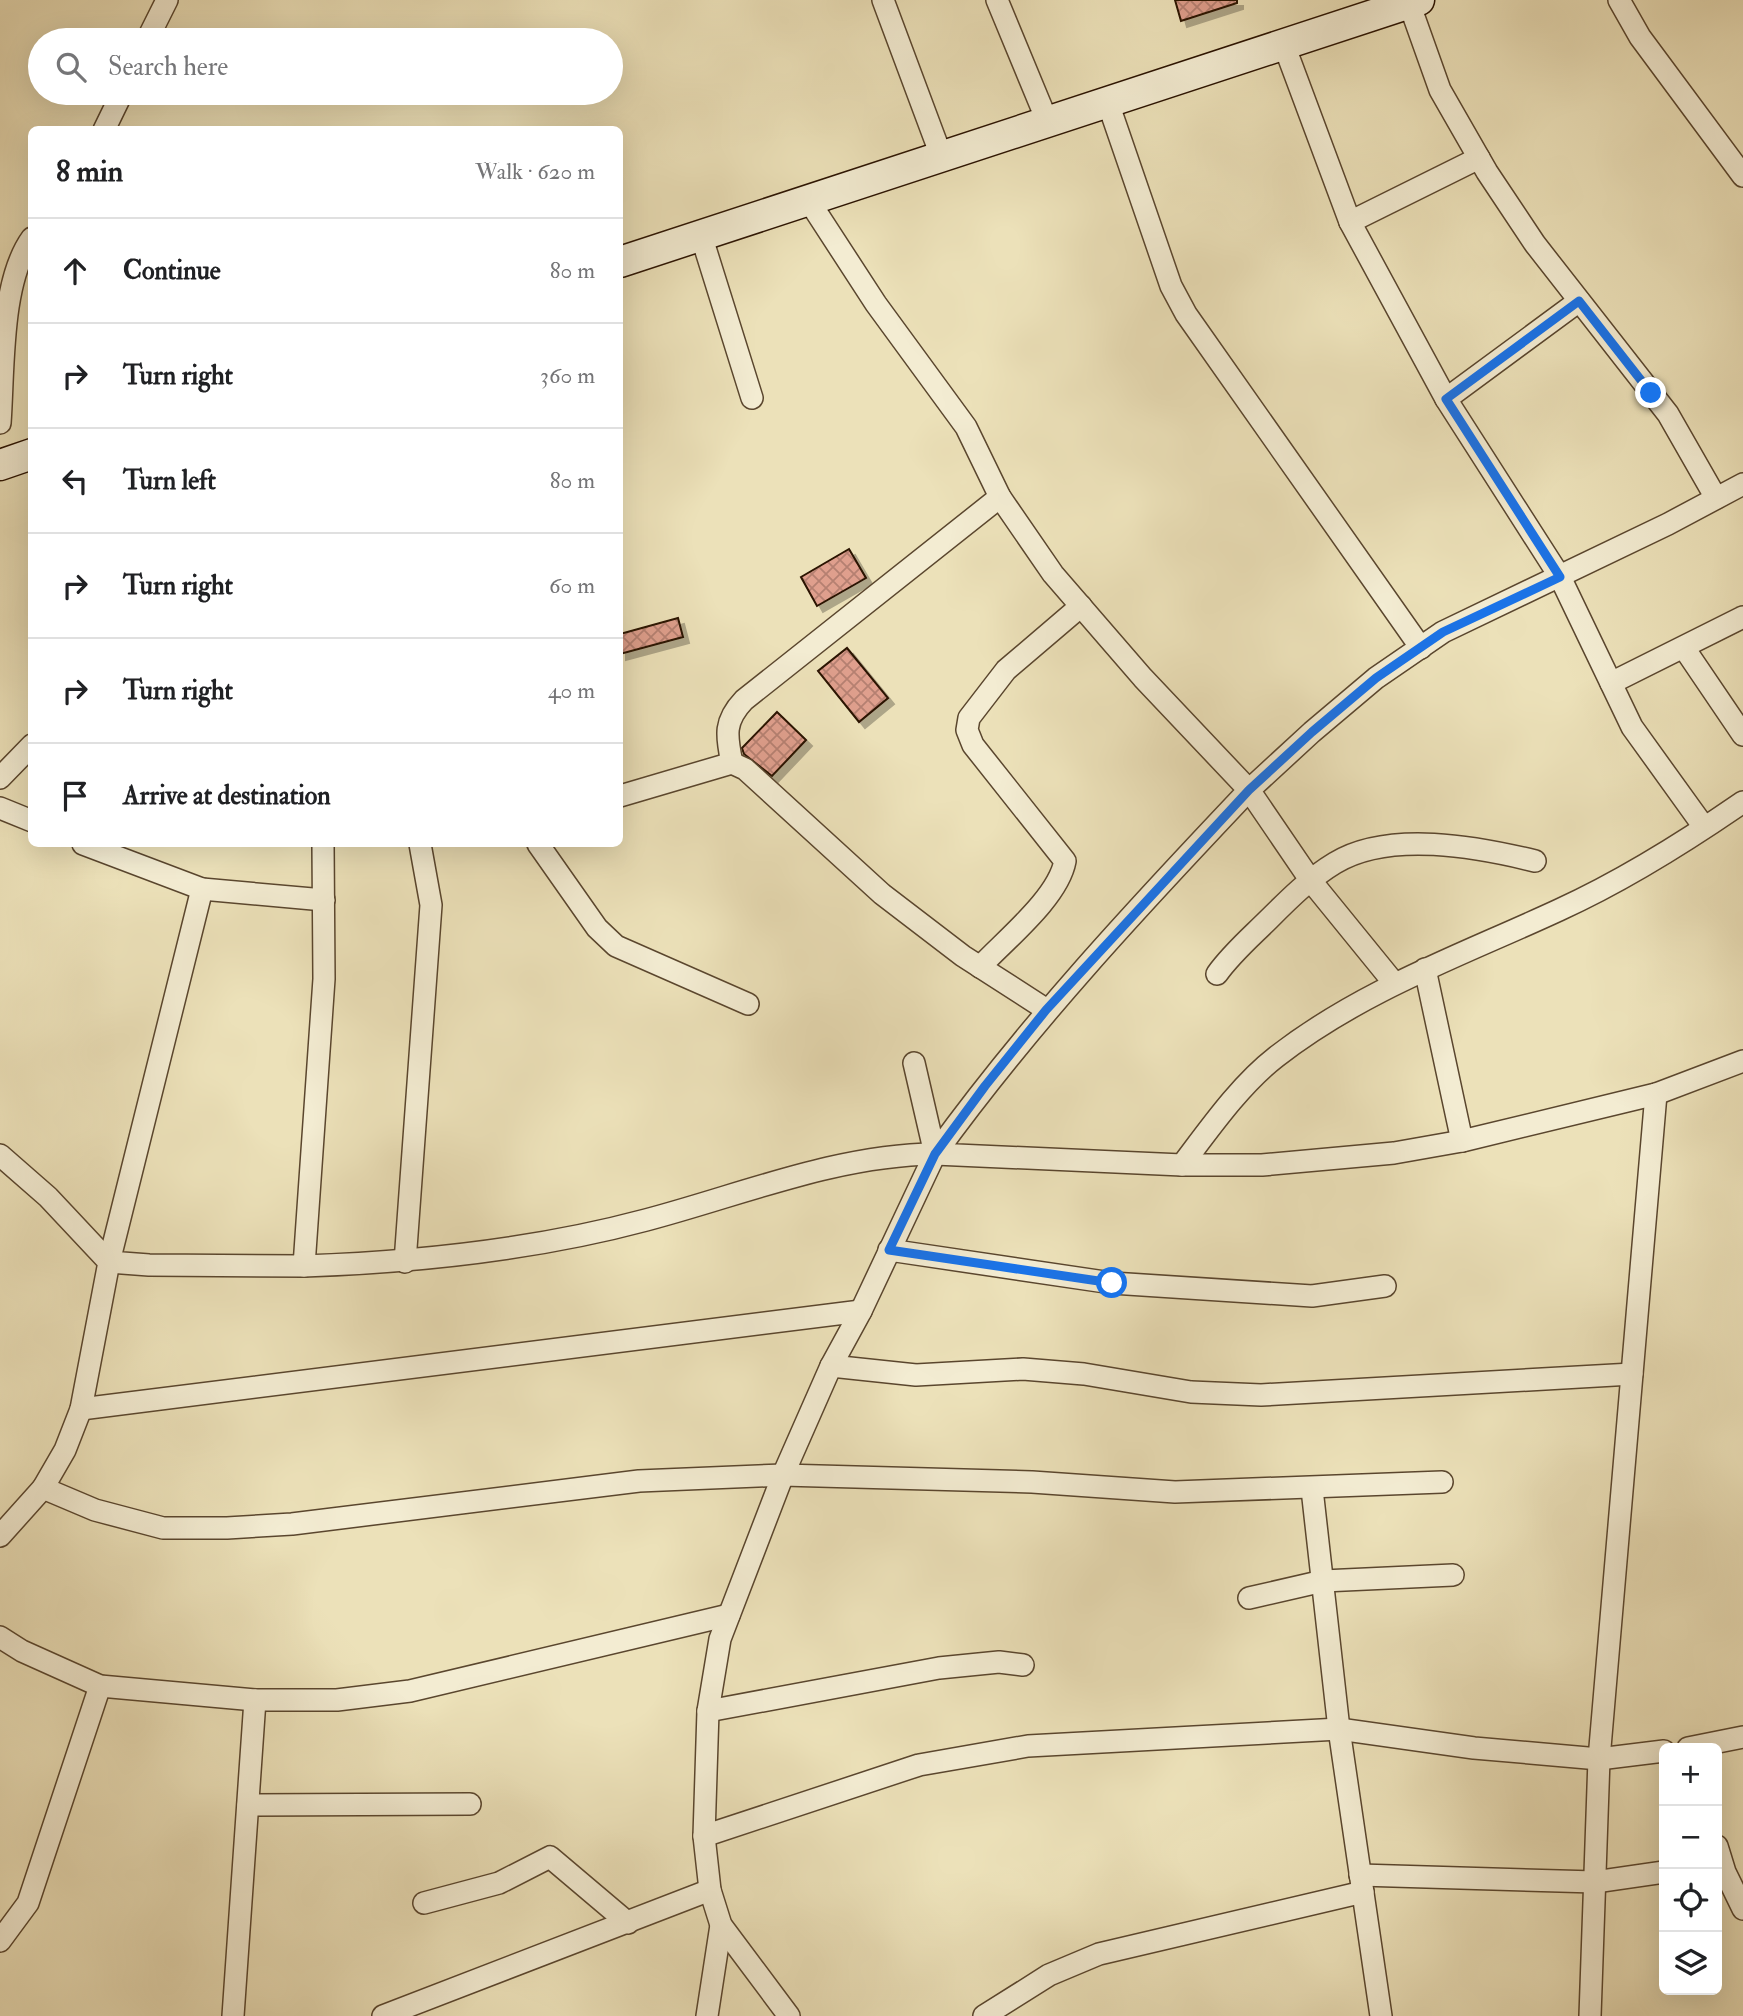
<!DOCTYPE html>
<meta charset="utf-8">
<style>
:root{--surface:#fff;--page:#f2f2f2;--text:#202124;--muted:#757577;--line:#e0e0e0}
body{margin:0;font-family:"IM FELL Double Pica",serif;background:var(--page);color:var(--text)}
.controls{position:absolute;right:21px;bottom:21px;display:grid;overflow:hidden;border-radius:10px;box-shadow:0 7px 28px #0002}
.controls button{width:63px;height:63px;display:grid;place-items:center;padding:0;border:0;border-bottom:2px solid var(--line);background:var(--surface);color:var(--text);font:35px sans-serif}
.stop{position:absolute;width:21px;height:21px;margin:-16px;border:5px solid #1a73e8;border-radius:50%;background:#fff}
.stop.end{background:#1a73e8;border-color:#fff;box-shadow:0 2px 7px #0008}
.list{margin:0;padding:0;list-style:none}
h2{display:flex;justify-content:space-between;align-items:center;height:91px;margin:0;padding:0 28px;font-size:30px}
h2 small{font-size:23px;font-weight:400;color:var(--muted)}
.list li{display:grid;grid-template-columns:46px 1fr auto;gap:21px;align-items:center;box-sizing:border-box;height:105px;padding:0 28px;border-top:2px solid var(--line)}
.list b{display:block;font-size:26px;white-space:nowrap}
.list em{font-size:23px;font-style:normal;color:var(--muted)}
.icon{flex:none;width:38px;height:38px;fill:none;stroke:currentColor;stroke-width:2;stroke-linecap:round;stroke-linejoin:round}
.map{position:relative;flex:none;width:1743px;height:2016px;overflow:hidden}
.search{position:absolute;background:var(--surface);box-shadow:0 7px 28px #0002;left:28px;top:28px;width:595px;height:77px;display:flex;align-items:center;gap:18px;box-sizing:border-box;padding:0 24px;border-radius:38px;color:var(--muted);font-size:26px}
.panel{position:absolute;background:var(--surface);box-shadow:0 7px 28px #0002;left:28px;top:126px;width:595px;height:721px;border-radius:10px}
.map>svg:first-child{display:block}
</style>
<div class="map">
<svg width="1743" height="2016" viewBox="0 0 1743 2016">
<defs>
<pattern id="building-cross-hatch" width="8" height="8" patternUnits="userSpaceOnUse" patternTransform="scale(1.75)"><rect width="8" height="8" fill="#df9f8d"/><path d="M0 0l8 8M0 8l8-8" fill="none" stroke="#b58071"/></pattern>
<filter id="shadow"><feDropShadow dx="6" dy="6" stdDeviation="0" flood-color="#0004"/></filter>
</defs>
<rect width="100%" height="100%" fill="#ece1b9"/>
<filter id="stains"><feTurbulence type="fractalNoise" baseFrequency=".00286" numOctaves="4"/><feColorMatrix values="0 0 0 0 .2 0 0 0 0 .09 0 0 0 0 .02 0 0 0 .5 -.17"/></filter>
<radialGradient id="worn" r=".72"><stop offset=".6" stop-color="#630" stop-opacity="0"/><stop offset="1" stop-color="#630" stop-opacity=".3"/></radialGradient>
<!-- building -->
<g fill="url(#building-cross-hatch)" stroke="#2a1200" stroke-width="2" filter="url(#shadow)">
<path d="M1175 0H1237V3L1181 21Z"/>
<path d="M849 549 866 578 817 606 801 577Z"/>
<path d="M678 618 683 637 620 654V634Z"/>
<path d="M847 648 888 698 859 722 818 671Z"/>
<path d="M777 712 806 740 772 776 744 754 742 748Z"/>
</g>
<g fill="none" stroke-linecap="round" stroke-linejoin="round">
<!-- street casing -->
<g stroke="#5a462e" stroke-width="24">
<g id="street">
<path d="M883 0 942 158"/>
<path d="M997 0 1048 123"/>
<path d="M1619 0 1640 37 1743 176"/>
<path d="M1409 3 1440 90 1487 172 1535 244 1668 414 1716 498"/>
<path d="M147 40 167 0"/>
<path d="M1284 45 1350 222 1446 399 1560 577 1632 727 1704 827"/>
<path d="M1108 103 1171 286 1186 314 1421 648"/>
<path d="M104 130 122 93"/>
<path d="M809 201 876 304 966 427 1000 497 1053 574 1143 678 1249 790C1139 906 1029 1024 935 1154L1182 1165C1210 1128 1240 1085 1276 1057 1362 990 1462 955 1559 910 1623 881 1685 842 1743 802"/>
<path d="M1350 222 1479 158"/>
<path d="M701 235 752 398"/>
<path d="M1446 399 1579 301"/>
<path d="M0 423C4 370 0 282 32 238"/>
<path d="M1684 648 1743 735"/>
<path d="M1611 683 1743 617"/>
<path d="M732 763C726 735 724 721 744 700L1000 497"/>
<path d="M0 778 32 745"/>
<path d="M620 796 732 763 745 769 882 894 963 956 1047 1010"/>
<path d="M0 808 32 821"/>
<path d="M83 844 202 889 324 900"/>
<path d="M538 844 597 928 616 946 748 1004"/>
<path d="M202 889 109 1262 149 1265 304 1266 324 979 323 844"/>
<path d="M980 967C1006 939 1058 898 1065 861L973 745 967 730 969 718 1006 670 1081 606"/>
<path d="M1425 969 1462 1141"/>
<path d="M1217 974C1232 953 1251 937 1269 919 1289 899 1310 878 1335 863 1389 830 1478 847 1535 861"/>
<path d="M1394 983 1311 881 1249 790 1312 732 1376 678 1443 632 1668 524 1743 484"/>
<path d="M0 1155 48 1197 109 1262 81 1409 65 1450 43 1488"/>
<path d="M1182 1165H1262L1394 1153 1462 1141 1656 1094 1743 1061"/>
<path d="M889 1250 1112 1283 1312 1296 1385 1286"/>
<path d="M405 1262 431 905 420 844"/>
<path d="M304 1266C419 1262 534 1250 646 1220 741 1195 836 1155 935 1154"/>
<path d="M831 1366 916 1375 1023 1369 1084 1374 1191 1392 1261 1395 1632 1374"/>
<path d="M81 1409 861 1311"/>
<path d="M1312 1489 1339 1729 1381 2016"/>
<path d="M0 1536 43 1488 95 1510 163 1528H227L292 1524 639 1481 783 1475 1032 1482 1175 1492 1442 1482"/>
<path d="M1249 1598 1323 1581 1453 1575"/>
<path d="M0 1637 22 1651 100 1686 255 1700H337L410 1691 729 1615"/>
<path d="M708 1711 939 1668 999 1662 1023 1665"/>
<path d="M1688 1748 1743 1737"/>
<path d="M248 1805 470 1804"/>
<path d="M704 1836 919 1765 1028 1746 1339 1729 1474 1748 1599 1759 1664 1751"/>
<path d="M1717 1846 1725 1872 1743 1909"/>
<path d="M1360 1875 1595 1882 1664 1872"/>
<path d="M424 1903 499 1883 550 1857 628 1923"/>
<path d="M0 1941 28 1903 100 1686"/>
<path d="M233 2016 255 1700"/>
<path d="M383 2016 710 1890"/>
<path d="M707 2016 721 1925"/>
<path d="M789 2016 721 1925 710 1890 704 1836 708 1711 720 1639 783 1475 831 1366 861 1311 935 1154 914 1063"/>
<path d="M984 2016 1049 1975 1099 1954 1363 1892"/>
<path d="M1590 2016 1599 1759 1656 1094"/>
</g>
</g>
<!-- secondary casing -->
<g stroke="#2a1200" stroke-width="33">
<g id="secondary">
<path d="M620 262 1419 0"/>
<path d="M0 465 32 454"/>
</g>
</g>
<!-- street -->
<use href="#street" stroke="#f3ecd2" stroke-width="21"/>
<!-- secondary -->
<use href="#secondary" stroke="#f3ecd2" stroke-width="30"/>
</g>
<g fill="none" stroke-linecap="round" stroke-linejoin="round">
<!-- route -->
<path stroke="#1a73e8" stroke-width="9" d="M1112 1283 889 1250 935 1154 985 1086 1046 1010 1249 790 1312 732 1376 678 1443 632 1560 577 1446 399 1579 301 1651 393"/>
</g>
<rect width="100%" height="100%" filter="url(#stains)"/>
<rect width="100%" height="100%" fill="url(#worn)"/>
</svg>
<div class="controls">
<button>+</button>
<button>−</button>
<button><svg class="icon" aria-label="locate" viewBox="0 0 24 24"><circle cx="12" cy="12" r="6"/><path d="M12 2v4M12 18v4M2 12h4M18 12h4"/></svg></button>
<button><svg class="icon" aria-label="layers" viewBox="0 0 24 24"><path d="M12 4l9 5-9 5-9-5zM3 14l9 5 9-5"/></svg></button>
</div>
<div class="stop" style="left:1112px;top:1283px"></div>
<div class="stop end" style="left:1651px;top:393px"></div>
<div class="search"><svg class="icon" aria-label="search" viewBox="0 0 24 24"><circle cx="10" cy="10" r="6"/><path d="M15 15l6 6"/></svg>Search here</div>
<section class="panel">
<h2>8 min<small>Walk · 620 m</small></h2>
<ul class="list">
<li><svg class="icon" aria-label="ahead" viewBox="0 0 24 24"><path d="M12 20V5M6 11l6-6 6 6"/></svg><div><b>Continue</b></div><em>80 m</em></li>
<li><svg class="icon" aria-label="right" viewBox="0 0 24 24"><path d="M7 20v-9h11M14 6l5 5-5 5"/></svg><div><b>Turn right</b></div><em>360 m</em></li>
<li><svg class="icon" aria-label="left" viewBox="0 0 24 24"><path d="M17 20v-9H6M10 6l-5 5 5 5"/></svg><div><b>Turn left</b></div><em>80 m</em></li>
<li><svg class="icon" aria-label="right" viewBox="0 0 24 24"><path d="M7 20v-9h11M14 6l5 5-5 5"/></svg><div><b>Turn right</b></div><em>60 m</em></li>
<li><svg class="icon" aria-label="right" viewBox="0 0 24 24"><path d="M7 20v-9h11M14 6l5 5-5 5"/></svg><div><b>Turn right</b></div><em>40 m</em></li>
<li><svg class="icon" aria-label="arrive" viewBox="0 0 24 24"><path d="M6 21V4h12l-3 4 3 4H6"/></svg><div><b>Arrive at destination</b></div></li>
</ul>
</section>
</div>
